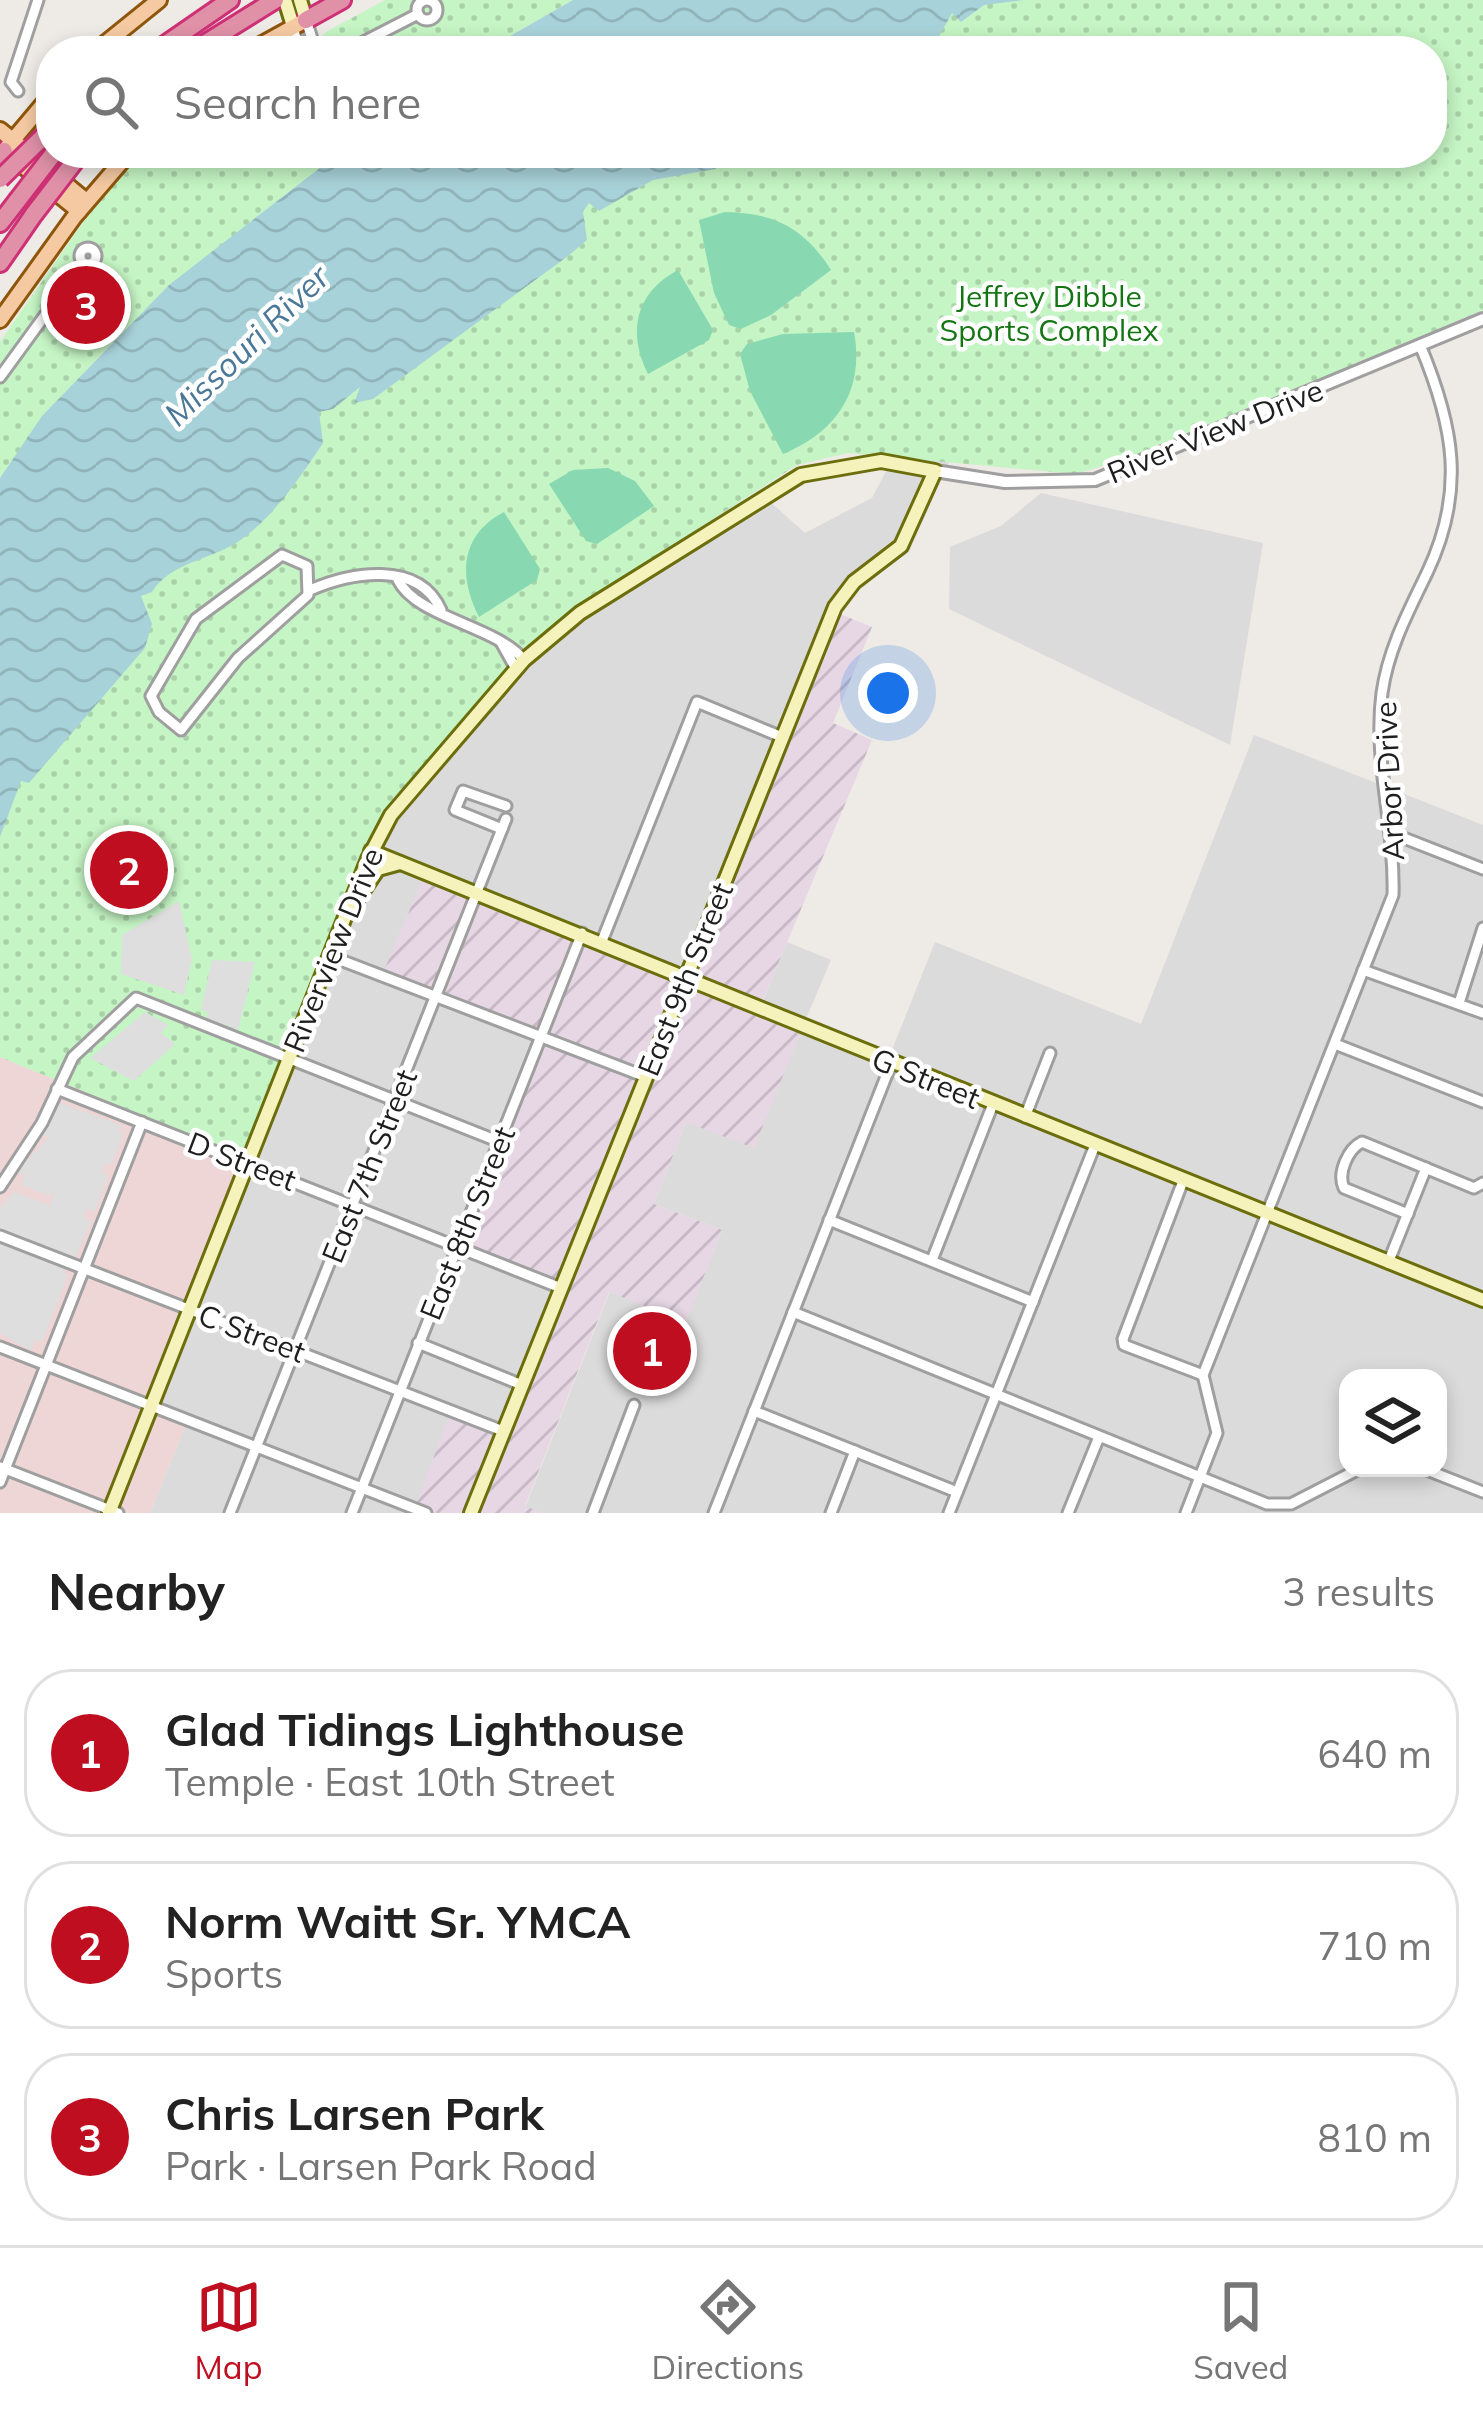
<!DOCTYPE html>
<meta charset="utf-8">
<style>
:root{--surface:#fff;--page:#f2f2f2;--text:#222;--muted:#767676;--line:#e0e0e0;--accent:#be0e1f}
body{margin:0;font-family:Mulish,sans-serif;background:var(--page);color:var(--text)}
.controls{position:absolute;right:36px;bottom:36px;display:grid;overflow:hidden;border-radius:24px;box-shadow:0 6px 18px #0003}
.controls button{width:108px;height:108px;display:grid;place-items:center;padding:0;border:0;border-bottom:3px solid var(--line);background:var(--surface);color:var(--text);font:60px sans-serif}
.you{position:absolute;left:888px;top:693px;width:42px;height:42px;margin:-30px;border:9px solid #fff;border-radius:50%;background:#1a73e8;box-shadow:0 0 0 18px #1a73e833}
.badge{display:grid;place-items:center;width:78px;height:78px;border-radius:50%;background:var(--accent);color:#fff;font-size:39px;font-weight:700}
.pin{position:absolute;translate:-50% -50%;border:6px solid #fff;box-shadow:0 3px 12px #0006}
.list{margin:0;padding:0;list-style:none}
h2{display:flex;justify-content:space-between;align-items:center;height:156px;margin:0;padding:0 48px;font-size:51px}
h2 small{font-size:39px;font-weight:400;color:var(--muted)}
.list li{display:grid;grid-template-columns:78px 1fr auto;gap:36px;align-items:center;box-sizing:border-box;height:168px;margin:0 24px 24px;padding:0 24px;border:3px solid var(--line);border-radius:48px}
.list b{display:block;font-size:45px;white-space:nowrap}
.list p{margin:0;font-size:39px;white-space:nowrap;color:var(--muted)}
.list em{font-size:39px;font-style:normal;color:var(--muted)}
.icon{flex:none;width:66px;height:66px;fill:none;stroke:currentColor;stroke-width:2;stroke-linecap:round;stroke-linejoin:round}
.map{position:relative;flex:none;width:1483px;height:1513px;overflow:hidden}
.search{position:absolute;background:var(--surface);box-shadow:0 6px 18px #0003;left:36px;right:36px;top:36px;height:132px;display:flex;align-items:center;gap:30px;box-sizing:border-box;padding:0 42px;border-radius:48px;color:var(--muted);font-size:45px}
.sheet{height:732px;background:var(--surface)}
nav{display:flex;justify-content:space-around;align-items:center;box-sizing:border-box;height:168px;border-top:3px solid var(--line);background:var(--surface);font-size:33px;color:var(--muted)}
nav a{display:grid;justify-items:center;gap:6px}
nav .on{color:var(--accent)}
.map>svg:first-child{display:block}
</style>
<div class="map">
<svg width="1483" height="1513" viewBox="0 0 1483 1513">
<defs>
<pattern id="industrial-furrows" width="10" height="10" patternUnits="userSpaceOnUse" patternTransform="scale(3)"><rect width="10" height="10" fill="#e7d7e5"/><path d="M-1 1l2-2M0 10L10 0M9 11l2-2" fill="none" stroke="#c6b8c4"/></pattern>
<pattern id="park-dots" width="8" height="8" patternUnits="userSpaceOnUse" patternTransform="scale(3)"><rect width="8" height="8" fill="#c5f5c4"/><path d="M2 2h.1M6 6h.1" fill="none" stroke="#a9d2a8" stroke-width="1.8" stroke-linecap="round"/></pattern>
<pattern id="water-waves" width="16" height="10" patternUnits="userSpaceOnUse" patternTransform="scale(3)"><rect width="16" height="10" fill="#a8d2d9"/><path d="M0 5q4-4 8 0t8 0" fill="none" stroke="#90b4ba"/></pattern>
</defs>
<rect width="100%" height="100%" fill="#eeeae5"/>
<!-- residential -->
<g fill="#dcdbdb" fill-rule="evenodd">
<path d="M895 454 949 462 909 552 847 597 692 972 430 865 540 1033 457 1242 567 1286 507 1438 416 1505 437 1513H150L190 1415 150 1399 365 854 383 847 400 814 540 649 575 622 767 499 805 533 872 498Z"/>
<path d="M1041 493 1263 543 1230 745 949 609 950 547 1001 526Z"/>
<path d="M1254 735 1483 825V1513H523L610 1291 686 1321 722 1230 654 1204 686 1122 803 1026 888 1060 935 942 1141 1024ZM1348 1378H1438V1468H1348Z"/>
<path d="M787 942 831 960 805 1021 762 1003Z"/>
</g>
<!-- commercial -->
<path fill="#eed5d6" d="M0 1057 244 1157 151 1399 190 1415 150 1513H0Z"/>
<!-- industrial -->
<path fill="url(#industrial-furrows)" d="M840 614 872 627 833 723 872 740 762 1002 805 1021 754 1148 686 1122 654 1204 722 1230 686 1322 609 1292 525 1506 542 1513H437L416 1505 449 1416 506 1438 566 1286 456 1242 539 1034 383 973 429 865 692 972Z"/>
<!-- park -->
<g fill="url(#park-dots)">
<path d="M385 0H573L484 51H308L326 32Z"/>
<path d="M943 0H1483V310L1151 451 1076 474 848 453 797 465 585 601 521 651 388 812 323 950 244 1157 0 1057V771L260 425 650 153H1432V51H832Z"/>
<path d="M142 153H339C210 253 94 341 0 478V342L106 189Z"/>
</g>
<!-- pitch -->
<g fill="#88d8b1">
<path d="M725 212C775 213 804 228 831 270L771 315 741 329 729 325 714 293 699 220Z"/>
<path d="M678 270 713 330 709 340 648 374C627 332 635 293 678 270Z"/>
<path d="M854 332C865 391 836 432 783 454L750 391 740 354 747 344 783 334Z"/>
<path d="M608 468 635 481 654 506 597 544 586 541 549 484 573 470Z"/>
<path d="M504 512 540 569 537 580 479 617C458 576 460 535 504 512Z"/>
</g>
<!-- parking -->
<g fill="#dedede">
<path d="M179 901 192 959 184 995 121 974 122 935Z"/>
<path d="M212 960 255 962 238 1030 206 1018 208 1013 201 1009Z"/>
<path d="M145 1012 168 1025 161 1033 175 1044 134 1081 90 1058Z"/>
<path d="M58 1102 121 1125 118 1132 123 1134 112 1164 105 1163 102 1173 108 1175 95 1211 87 1209 84 1218 91 1221 75 1258 68 1256 63 1271 68 1275 42 1342 35 1340 31 1351 0 1333V1207L14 1192 47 1204 48 1210 55 1190 50 1196 21 1185 24 1176 17 1171 48 1138 44 1134Z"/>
</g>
<!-- water -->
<g fill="url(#water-waves)">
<path d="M573 0H1024L984 5 961 22 952 13 931 51H484Z"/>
<path d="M339 153H737L715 169 653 180 599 211 589 203 583 212 587 240 568 256 373 399 354 403 360 387 333 409 319 412 323 443C301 476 275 515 242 539 214 560 171 561 152 592L141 596 152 624 145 648 29 783 21 781 0 837V478L42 416 169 285Z"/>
</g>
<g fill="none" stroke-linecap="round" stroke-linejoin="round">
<!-- minor casing -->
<g stroke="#9f9f9f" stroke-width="15">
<g id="minor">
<circle cx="427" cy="10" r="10"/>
<path d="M306 20 316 51"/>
<path d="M293 26 299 51"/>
<path d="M346 51 418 14"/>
<path d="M18 91 11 82 38 0"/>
<circle cx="88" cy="256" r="8"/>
<path d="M0 377 83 263"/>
<path d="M282 555 307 566 308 595 238 658 181 730 159 712 151 696 196 619Z"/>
<path d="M398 580C417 618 495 625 524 660"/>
<path d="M310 590C349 573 418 559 441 610"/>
<path d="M501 642 516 669"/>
<path d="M502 829 455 810 463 791 506 806"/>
<path d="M1391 833 1483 869"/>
<path d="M602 941 697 702 782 737"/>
<path d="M330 956 646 1077"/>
<path d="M1363 970 1483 1013"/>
<path d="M1459 1003 1483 928"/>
<path d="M1335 1044 1483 1102"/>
<path d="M57 1089 561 1288"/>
<path d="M1025 1117 1050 1053"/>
<path d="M1183 1181 1123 1339 1124 1345 1203 1375"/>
<path d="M0 1187 42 1123 73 1057 136 998 500 1142"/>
<path d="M1408 1214 1344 1188C1337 1173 1348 1149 1362 1142L1474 1188 1483 1183"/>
<path d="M829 1220 1033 1302"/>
<path d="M0 1236 503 1431"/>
<path d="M932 1260 993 1104"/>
<path d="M1388 1263 1426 1168"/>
<path d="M793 1312 1267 1504H1291L1361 1468"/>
<path d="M418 1343 522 1385"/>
<path d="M0 1347 426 1513"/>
<path d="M754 1411 957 1492"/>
<path d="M0 1467 118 1513"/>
<path d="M1422 1468 1483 1492"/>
<path d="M0 1482 142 1122"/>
<path d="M230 1513 506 819"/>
<path d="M352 1513 582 933"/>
<path d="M593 1513 634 1405"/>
<path d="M714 1513 891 1064"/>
<path d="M831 1513 855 1451"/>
<path d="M949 1513 1095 1145"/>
<path d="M1068 1513 1099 1437"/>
<path d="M1186 1513 1217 1433 1203 1375 1393 895C1395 827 1373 761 1382 693 1388 650 1408 612 1427 573 1466 491 1454 426 1420 345"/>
</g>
</g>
<!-- tertiary casing -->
<g stroke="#9f9f9f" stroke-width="16">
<path id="tertiary" d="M935 471 1005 482 1095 480 1483 319"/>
</g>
<!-- secondary casing -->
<g stroke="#6c6e0c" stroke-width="18">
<g id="secondary">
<path d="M285 0 293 26"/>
<path d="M300 0 306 20"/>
<path d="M371 851 1483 1300"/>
<path d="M359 897 378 869 400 863"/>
<path d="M109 1513 368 859 391 815 524 660 580 613 801 475 881 461 935 471 901 546 854 582 835 607 471 1513"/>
</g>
</g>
<!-- primary casing -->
<g stroke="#8e560a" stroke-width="20">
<g id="primary">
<path d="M96 51 159 0"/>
<path d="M250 51 306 20"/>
<path d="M0 130 86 201"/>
<path d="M8 146 51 95"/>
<path d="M12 157 79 211"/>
<path d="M0 320 74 217 129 153"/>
</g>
</g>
<!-- motorway casing -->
<g stroke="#ce3075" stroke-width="22">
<g id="motorway">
<path d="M306 20 342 0"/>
<path d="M156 51 230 0"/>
<path d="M193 51 275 0"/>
<path d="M0 157 4 151"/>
<path d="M0 223 17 201"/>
<path d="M0 263 34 214"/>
</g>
</g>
<!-- minor -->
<use href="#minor" stroke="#fff" stroke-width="9"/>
<!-- tertiary -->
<use href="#tertiary" stroke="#fff" stroke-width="10"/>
<!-- secondary -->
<use href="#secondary" stroke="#f5f2bc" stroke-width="12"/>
<!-- primary -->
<use href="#primary" stroke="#f5caa3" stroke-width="14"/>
<!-- motorway -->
<use href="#motorway" stroke="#e091a8" stroke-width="16"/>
<!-- motorway-bridge casing -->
<g stroke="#ce3075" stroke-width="22" stroke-linecap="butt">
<g id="motorway-bridge">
<path d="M0 179 51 129"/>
<path d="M17 201 54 153"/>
<path d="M34 214 81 153"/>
</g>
</g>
<!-- motorway-bridge -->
<use href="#motorway-bridge" stroke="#e091a8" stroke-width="16"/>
</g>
<g text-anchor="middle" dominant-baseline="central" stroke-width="9" stroke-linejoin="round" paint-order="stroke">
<!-- park labels -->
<g font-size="30" fill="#147513" stroke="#fff">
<text x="1049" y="296">Jeffrey Dibble<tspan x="1049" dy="34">Sports Complex</tspan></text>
</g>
<!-- street labels -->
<g font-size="30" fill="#1e1e1e" stroke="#fff">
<text transform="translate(1215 431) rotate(-22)">River View Drive</text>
<text transform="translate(1389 781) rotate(-93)">Arbor Drive</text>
<text transform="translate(333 950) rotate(-68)">Riverview Drive</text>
<text transform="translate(685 979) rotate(-68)">East 9th Street</text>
<text transform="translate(926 1078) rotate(22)">G Street</text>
<text transform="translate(242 1161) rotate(21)">D Street</text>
<text transform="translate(369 1166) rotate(-68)">East 7th Street</text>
<text transform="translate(467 1223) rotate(-68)">East 8th Street</text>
<text transform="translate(252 1333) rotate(21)">C Street</text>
</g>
<!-- water labels -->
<g font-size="33" font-style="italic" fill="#4b7898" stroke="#fff">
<text transform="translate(246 345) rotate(-44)">Missouri River</text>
</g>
</g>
</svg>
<div class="controls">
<button><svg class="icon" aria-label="layers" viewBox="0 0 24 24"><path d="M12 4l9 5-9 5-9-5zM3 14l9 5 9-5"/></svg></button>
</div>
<div class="you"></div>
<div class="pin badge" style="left:652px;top:1351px">1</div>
<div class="pin badge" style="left:129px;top:870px">2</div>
<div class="pin badge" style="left:86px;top:305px">3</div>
<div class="search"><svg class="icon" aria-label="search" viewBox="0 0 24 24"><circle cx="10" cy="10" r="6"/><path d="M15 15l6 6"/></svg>Search here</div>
</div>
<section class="sheet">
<h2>Nearby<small>3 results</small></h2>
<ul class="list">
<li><span class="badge">1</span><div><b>Glad Tidings Lighthouse</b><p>Temple · East 10th Street</p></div><em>640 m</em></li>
<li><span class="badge">2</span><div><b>Norm Waitt Sr. YMCA</b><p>Sports</p></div><em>710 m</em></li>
<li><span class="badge">3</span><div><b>Chris Larsen Park</b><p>Park · Larsen Park Road</p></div><em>810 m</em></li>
</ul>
</section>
<nav>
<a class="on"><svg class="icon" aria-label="map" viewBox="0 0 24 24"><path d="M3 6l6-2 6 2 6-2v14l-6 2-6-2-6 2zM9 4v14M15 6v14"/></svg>Map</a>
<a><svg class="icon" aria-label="directions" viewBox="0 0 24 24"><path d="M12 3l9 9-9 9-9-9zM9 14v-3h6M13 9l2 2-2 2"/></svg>Directions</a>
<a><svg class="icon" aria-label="saved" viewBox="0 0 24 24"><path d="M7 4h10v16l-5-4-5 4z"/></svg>Saved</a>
</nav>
